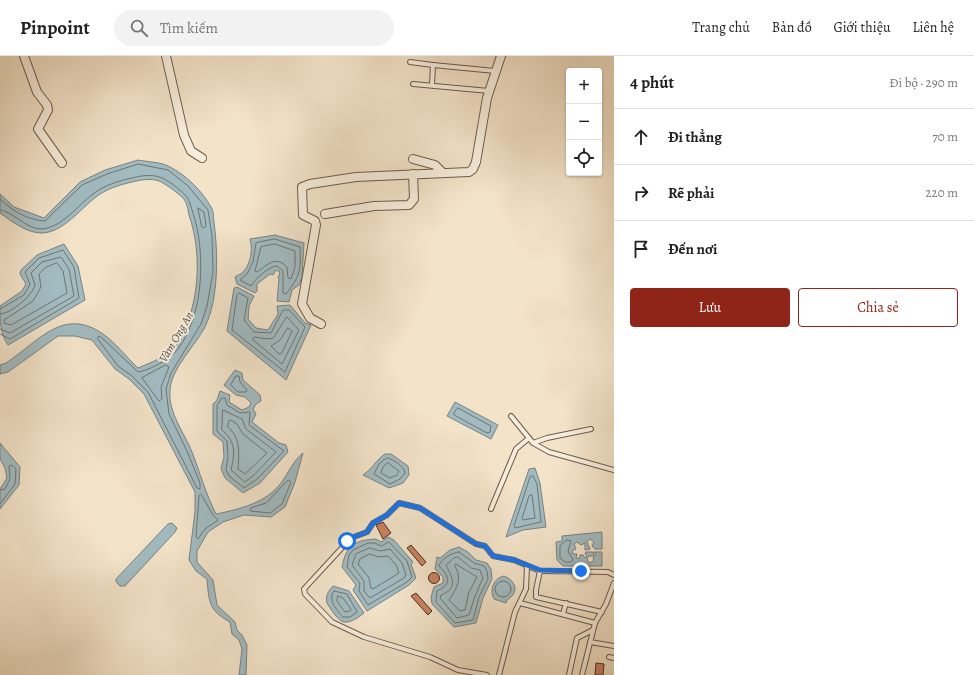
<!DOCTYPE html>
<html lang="vi">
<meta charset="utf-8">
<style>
:root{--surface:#fff;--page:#f2f2f2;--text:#222;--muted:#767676;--line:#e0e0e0;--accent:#8f2418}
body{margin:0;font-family:Alegreya,serif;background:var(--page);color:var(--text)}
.controls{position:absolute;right:12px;top:12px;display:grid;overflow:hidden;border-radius:4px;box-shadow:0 1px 3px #0004}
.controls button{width:36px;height:36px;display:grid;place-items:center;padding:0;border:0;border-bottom:1px solid var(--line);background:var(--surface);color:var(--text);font:20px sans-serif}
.stop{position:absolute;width:12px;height:12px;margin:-9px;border:3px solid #1a73e8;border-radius:50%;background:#fff}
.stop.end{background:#1a73e8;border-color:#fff;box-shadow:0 1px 4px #0008}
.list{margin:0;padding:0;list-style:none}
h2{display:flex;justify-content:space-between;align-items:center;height:52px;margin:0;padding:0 16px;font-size:17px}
h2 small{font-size:13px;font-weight:400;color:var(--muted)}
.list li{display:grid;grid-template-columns:26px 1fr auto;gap:12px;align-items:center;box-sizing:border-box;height:56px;padding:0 16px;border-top:1px solid var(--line)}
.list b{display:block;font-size:15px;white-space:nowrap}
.list em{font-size:13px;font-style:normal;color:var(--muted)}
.actions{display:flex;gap:8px;padding:12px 16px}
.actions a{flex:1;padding:9px 0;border:1px solid var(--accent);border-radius:4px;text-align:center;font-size:14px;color:var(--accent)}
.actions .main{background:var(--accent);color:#fff}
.icon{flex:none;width:22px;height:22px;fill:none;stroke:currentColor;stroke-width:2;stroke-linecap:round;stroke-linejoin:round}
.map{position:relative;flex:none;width:614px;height:619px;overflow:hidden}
header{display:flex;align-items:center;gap:24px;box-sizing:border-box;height:56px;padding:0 20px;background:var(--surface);border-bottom:1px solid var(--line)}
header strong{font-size:19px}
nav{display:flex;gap:22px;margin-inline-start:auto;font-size:14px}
.search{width:280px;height:36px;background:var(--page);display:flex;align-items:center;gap:10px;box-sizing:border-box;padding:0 14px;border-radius:22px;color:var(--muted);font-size:15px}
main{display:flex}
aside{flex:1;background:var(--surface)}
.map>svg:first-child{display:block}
</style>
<header>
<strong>Pinpoint</strong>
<div class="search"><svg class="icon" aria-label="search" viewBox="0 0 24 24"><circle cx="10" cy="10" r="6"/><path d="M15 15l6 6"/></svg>Tìm kiếm</div>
<nav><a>Trang chủ</a><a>Bản đồ</a><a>Giới thiệu</a><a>Liên hệ</a></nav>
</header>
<main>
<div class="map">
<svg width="614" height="619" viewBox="0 0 614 619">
<rect width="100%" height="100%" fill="#f3e3c9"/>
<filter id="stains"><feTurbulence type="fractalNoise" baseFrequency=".005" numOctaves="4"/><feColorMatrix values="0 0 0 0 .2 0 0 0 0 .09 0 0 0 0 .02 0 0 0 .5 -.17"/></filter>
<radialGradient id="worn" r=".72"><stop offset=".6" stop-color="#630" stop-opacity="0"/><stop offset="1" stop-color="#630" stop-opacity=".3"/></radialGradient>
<!-- water -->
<g fill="#a1bbc1" stroke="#7b8281">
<path d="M138 104C148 106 162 106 170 111 186 119 203 136 211 151 214 155 213 161 214 166 218 197 219 242 205 271 195 290 171 313 170 334 168 357 184 376 192 396 200 417 206 438 216 458 240 453 266 447 281 427 289 416 293 405 303 397L295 426 285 451 271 461 244 459 223 466 208 476 197 495V506L213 524 217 549 235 566 237 574 242 579 247 589 246 619H239L242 593 239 584 232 578 230 566C208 554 209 545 207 523L196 515 189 504 195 456V436L144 338 129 323 115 313 92 284 75 280H58L22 306 8 316 0 318V309L6 307C38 286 63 250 103 278 116 287 127 302 138 312 150 307 166 301 174 291 200 256 203 199 189 159 188 154 187 146 183 142 178 137 166 128 159 125 151 122 140 124 132 126 119 129 106 133 96 141 80 153 63 177 41 177 27 177 11 165 0 157V138L14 151 44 162 80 126 105 114Z"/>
<path d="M275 179 304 187 302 221 299 229 292 234 289 246 277 245 279 223 278 222 280 216 276 214 273 219 270 218 257 228V235L255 237 237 228 235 221C237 219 242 218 243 216 251 208 253 193 250 183Z"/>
<path d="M64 188 78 210 85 244 8 289C0 278 0 264 0 250L22 235 26 228 20 218 21 214 37 199Z"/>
<path d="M237 231 254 240 249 250 248 263 256 272 268 274 278 258 277 250 290 249 305 267 311 269 286 324 227 275 234 232Z"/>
<path d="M235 314 242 317 243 324 260 339 261 345 256 348 253 353 256 358 252 366 279 387 286 389 288 396 260 427 243 437 225 422 221 413 224 401 223 386 213 378V348L217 344 220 335 230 339 229 346 242 354 249 351 251 347 245 341 236 339 224 329Z"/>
<path d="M455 346 498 369 491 383 447 360Z"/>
<path d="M0 387 20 411 19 429 0 453V433L7 422 5 412 0 403Z"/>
<path d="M385 398H391L408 410 409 419 403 427 389 432 363 419C373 412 376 404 385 398Z"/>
<path d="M535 412 540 427 546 471 523 474 506 481 529 413Z"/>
<path d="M172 467 177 472 175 476 125 530H120L116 526V523L168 468Z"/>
<path d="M602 476V493H595L592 490 594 486 590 483 587 486 590 493 585 494V487L581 489 577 486 574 488 576 493 572 495 573 498H577L576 502 579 503 580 499H583L585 502 587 500 585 498 586 496H593L594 500H589L587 503 589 507 594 505 593 502 596 499 594 496H602V510H563L557 504 556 486 562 485V480Z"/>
<path d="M388 481 394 484 413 506 411 508 416 522 409 529 367 555 353 534 356 529 342 511C346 490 354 484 376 483L381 486Z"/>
<path d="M459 491 468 496 476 504 487 507 491 513 492 523 483 542 476 567 454 571 432 548 431 541 434 531 443 527V521L435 513 437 501 440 502 450 494Z"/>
<path d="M504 520C516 525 520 536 507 544L506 547 494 543C489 533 494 522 504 520Z"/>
<path d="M333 530 349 535 364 557C359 561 351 567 344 566 339 566 329 551 327 547 325 540 329 534 333 530Z"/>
</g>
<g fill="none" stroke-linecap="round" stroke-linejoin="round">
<!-- shore -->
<g stroke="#717471" stroke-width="1">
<path d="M0 143C13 155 27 164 45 165L82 129 107 118 138 108 168 114 188 130 208 154 212 180 213 216 207 250 201 268 171 317 166 333 169 358 187 395 200 427V433L197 432 148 336 132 320 118 310 97 282 99 280 101 281 138 316C150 314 169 304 177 294 204 261 206 196 193 157 191 152 190 144 186 140 181 134 167 123 159 121 151 118 140 120 132 122 118 125 105 129 93 138 78 149 62 172 41 173 26 173 14 156 0 154"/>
<path d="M198 152 204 156 206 170 204 172 202 171Z"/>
<path d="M275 183 300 191C301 215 300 220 286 238L283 237V215L277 210C269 210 255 223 251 230L240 224 247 218 253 206 256 187Z"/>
<path d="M275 188 295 195V211L291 223 288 222 287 211C276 199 267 209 257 216L255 215 261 191Z"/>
<path d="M57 207 63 215 67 237 11 269 4 267V264L33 245 41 231 39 218 45 212Z"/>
<path d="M239 237 248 242 244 264 254 276 271 277 283 254H289L305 271 285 316 232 274 237 239Z"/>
<path d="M0 253 24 239 30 228 25 216 39 202 63 194 74 211 79 242 10 283 0 278"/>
<path d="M0 258C12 257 32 240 35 229L31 217 42 206 61 201 69 213 74 240 10 277 0 273"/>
<path d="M287 261 299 274 282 308 252 283 254 281 268 283 273 282Z"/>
<path d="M288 272 292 275 282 297 279 298 271 290 280 284Z"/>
<path d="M166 309 169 311 161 331 162 343 159 345 142 322Z"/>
<path d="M236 320H239L240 326 247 334 246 336H238L231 329Z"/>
<path d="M222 342H225L227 349 240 357 250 356 249 369 284 395 257 423 244 432 229 420 226 414 228 401 227 385 217 375V350Z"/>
<path d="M458 352 491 370 490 376 487 377 454 359V357Z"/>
<path d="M223 354 242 363 246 373 276 396 254 419 245 426 231 414C235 396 236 386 222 374Z"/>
<path d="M229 365 231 364 237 368 243 378 267 397 245 418 238 413C239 397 241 382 228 371Z"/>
<path d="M387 402C393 403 404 410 405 417L400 423 390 428 374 418 379 408Z"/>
<path d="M388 407 399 415 397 419 390 422 381 417 383 411Z"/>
<path d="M533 420 537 428 541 466 515 472 514 470 530 421Z"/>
<path d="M287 425 289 424 291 426 282 448 270 457 250 455 251 452 266 447Z"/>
<path d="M0 434 5 433 10 423 9 410 12 409 16 413 15 428 0 448"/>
<path d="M201 438 213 459 218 464 205 473 198 483 196 481 199 440Z"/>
<path d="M532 439 535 462 523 464 522 462 529 440Z"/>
<path d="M567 484 571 485 568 495 573 504 571 506H565L560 502V490Z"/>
<path d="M389 486 407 505 412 521 407 526 368 549 359 535 360 527 347 511 349 499 353 494 368 487H375L381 490Z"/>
<path d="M370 492 380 495 390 493 402 507 406 519 404 522 370 542 364 535V525L352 509 356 498Z"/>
<path d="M459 496 474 507 484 510 487 515 488 523 479 541 473 564 455 567 436 546 437 535C452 528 450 521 439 510 441 503 451 497 459 496Z"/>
<path d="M370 498 379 501 388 500 396 509 399 517 373 533 371 532 369 522 358 508 360 503Z"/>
<path d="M458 501 471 512 480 514 483 522 475 540 469 559 457 562 440 542 441 539C460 532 451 520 446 509L454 502Z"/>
<path d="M456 508 477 521 469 536 465 554 460 555 449 544C456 533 463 524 455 510Z"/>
<circle cx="503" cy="533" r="8"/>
<path d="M334 535 347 538 357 556 350 561H343C337 554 327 544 334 535Z"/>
<path d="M338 540 343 542 351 553 350 555 345 556 337 545Z"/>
</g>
</g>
<!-- building -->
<g fill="#ca8360" stroke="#412d21">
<path d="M383 466 391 477 383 483 376 469Z"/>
<path d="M411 489 426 506 422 510 407 492Z"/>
<circle cx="434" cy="522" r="5.5"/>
<path d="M416 537 432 555 428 559 411 540Z"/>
<path d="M596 607 604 608 603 619H595Z"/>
</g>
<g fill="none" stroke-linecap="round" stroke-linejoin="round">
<!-- service casing -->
<g stroke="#6e5a4b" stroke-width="6">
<g id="service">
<path d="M410 6 433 9"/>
<path d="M413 28 489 35"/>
<path d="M432 29 433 9 495 15"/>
<path d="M511 360 533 387 549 396 614 414"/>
<path d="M533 387 547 382 591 373"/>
<path d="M491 453 516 393 529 382"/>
<path d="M540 515 536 534V541L602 556"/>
<path d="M520 547 595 567"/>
<path d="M563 558 566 547"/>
<path d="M590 586 614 590"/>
<path d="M609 601 614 602"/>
<path d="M487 619 458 614 430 601 364 581 332 566 305 538 304 533 351 482 367 476 373 467 387 459 399 447 420 452 476 488 485 490 493 500 514 504 540 515 608 516 614 519"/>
<path d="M499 619 515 556 526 533 527 510"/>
<path d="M569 619 577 582 593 574"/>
<path d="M582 619 595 567 606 548 614 527"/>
</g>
</g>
<!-- minor casing -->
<g stroke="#6e5a4b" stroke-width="10">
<g id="minor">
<path d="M24 0 37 36 47 49 48 54 38 73 62 107"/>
<path d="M166 0 184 79 191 95 202 102"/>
<path d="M413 103 435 109 443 117"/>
<path d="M325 158 374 150 409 149 414 143 413 118"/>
<path d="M321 268 310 262 302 248 316 169 315 165 303 159 302 131 310 128 356 121 469 116 473 113 476 106 487 42 501 0"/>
</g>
</g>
<!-- service -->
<use href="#service" stroke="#f7eddc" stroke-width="4"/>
<!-- minor -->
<use href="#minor" stroke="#f7eddc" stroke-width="8"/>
</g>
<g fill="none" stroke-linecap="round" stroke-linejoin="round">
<!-- route -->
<path stroke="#1a73e8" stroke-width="5" d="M347 485 351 482 367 476 373 467 387 459 399 447 420 452 476 488 485 490 493 500 514 504 540 514 581 515"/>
</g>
<g text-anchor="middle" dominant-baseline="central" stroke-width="4" stroke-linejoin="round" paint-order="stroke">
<!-- water labels -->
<g font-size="12" font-style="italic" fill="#595049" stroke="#f7eddc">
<text transform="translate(176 281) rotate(-60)">Vàm Ong An</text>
</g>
</g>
<rect width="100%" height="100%" filter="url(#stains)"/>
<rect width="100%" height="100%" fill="url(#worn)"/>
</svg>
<div class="controls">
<button>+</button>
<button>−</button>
<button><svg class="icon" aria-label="locate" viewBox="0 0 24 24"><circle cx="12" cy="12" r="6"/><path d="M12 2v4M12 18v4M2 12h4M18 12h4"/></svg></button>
</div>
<div class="stop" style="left:347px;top:485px"></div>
<div class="stop end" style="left:581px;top:515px"></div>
</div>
<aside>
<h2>4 phút<small>Đi bộ · 290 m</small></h2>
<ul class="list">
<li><svg class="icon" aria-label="ahead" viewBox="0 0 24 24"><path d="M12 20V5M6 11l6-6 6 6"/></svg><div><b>Đi thẳng</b></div><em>70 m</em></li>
<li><svg class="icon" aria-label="right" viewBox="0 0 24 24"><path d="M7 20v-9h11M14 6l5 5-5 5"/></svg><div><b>Rẽ phải</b></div><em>220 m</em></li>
<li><svg class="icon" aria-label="arrive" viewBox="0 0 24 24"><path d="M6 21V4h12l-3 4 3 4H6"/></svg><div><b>Đến nơi</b></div></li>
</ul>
<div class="actions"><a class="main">Lưu</a><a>Chia sẻ</a></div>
</aside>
</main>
